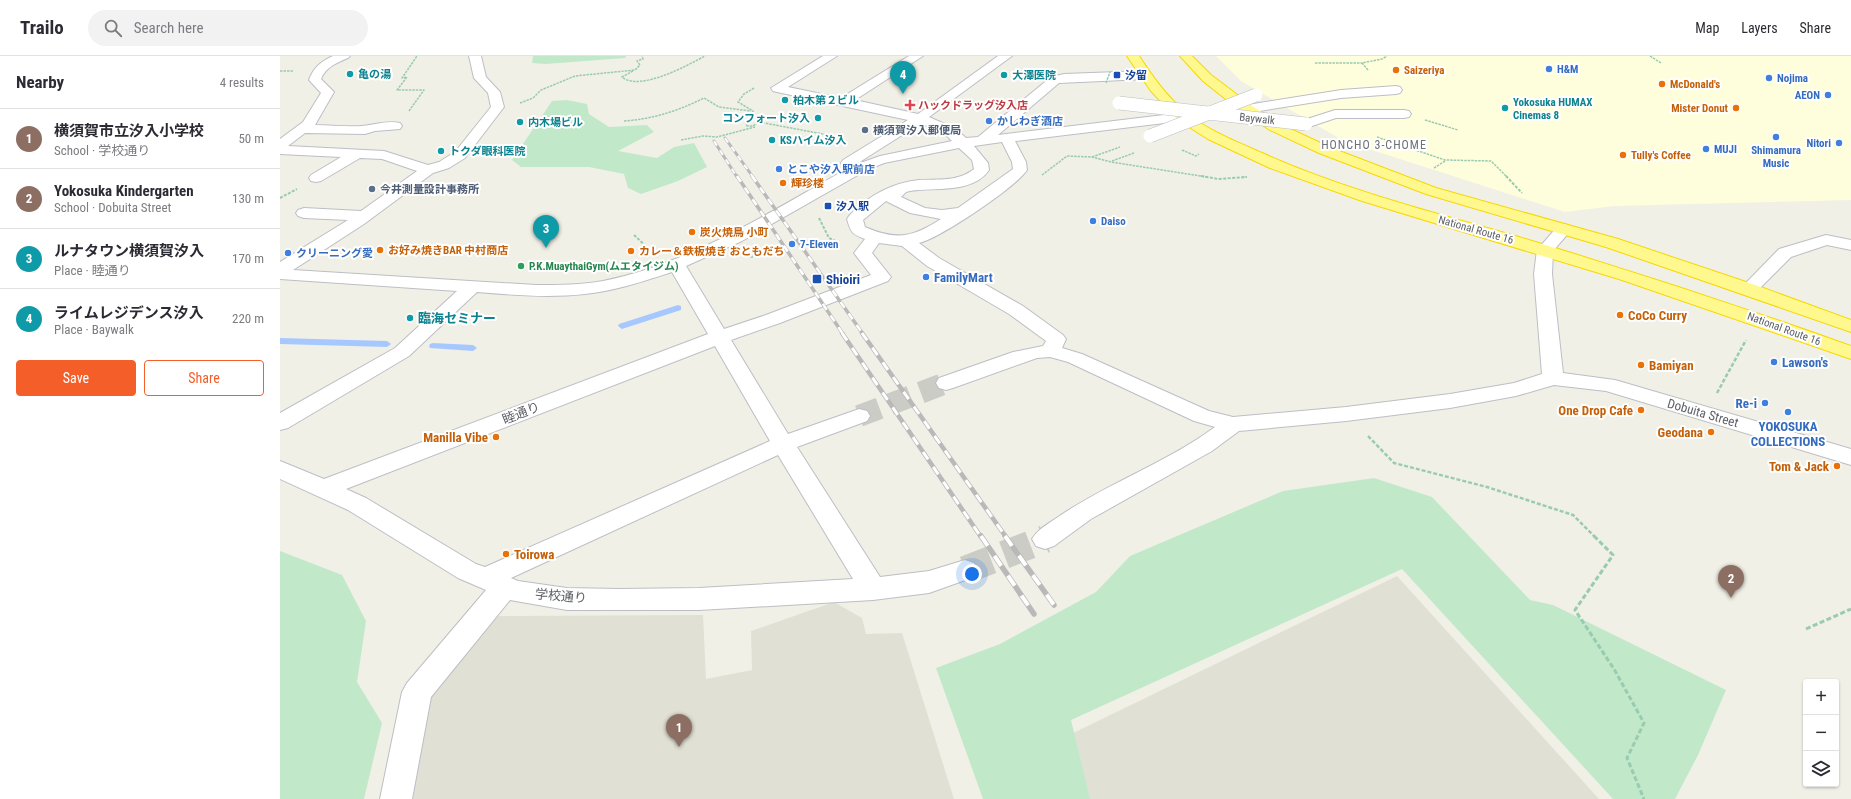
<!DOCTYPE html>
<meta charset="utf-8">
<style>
:root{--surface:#fff;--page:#f2f2f3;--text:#2b2b33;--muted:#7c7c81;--line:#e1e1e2;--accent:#f45f29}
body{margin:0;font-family:"Roboto Condensed","Noto Sans JP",sans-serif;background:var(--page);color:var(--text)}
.controls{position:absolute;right:12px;bottom:12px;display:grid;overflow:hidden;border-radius:4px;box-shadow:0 1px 3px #0004}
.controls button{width:36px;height:36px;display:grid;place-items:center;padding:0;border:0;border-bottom:1px solid var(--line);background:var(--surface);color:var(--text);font:20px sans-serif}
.you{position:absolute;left:692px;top:518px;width:14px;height:14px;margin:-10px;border:3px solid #fff;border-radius:50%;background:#1a73e8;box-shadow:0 0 0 6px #1a73e833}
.badge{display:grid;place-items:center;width:26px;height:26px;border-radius:50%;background:var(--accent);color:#fff;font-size:13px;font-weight:700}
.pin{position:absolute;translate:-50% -33px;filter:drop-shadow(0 1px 2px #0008)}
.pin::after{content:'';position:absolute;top:21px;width:14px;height:12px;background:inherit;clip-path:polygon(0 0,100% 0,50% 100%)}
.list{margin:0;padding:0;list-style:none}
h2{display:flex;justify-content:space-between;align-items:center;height:52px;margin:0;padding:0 16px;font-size:17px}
h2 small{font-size:13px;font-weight:400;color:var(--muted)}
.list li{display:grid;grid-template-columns:26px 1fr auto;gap:12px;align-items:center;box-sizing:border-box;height:60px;padding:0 16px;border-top:1px solid var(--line)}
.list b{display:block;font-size:15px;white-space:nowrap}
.list p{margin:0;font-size:13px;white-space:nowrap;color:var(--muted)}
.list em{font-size:13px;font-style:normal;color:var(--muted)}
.actions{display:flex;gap:8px;padding:12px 16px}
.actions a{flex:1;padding:9px 0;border:1px solid var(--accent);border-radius:4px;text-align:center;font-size:14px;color:var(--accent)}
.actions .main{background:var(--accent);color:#fff}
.icon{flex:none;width:22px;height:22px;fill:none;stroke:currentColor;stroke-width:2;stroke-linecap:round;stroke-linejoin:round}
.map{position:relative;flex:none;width:1571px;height:743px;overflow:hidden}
header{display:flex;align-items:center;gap:24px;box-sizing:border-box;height:56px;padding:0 20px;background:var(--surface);border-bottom:1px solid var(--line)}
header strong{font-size:19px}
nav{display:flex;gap:22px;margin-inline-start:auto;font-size:14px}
.search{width:280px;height:36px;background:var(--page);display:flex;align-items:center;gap:10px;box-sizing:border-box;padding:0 14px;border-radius:22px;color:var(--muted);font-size:15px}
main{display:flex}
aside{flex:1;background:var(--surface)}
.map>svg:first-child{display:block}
</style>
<header>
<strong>Trailo</strong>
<div class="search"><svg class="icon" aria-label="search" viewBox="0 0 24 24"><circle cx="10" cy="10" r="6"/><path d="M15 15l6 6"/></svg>Search here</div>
<nav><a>Map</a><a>Layers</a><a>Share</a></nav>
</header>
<main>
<aside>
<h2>Nearby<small>4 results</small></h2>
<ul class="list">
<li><span class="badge" style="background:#8d6e63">1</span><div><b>横須賀市立汐入小学校</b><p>School · 学校通り</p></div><em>50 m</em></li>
<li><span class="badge" style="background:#8d6e63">2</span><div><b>Yokosuka Kindergarten</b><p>School · Dobuita Street</p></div><em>130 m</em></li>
<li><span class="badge" style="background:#0f9aa8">3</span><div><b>ルナタウン横須賀汐入</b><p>Place · 睦通り</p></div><em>170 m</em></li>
<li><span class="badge" style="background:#0f9aa8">4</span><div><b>ライムレジデンス汐入</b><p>Place · Baywalk</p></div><em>220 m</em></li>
</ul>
<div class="actions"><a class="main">Save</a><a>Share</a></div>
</aside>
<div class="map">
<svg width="1571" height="743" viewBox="0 0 1571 743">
<rect width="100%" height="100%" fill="#f1f0e6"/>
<!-- commercial -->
<path fill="#fffedc" d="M936 0H1571V144L1334 150 1285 156 1064 85 961 25Z"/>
<!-- education -->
<g fill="#e1e0d4">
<path d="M1117 520 1319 743H735L723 711Z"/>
<path d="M554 546 582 562 586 578 622 577 674 743H132L147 638 213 560 423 559 426 623 472 614 471 575Z"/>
</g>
<!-- green -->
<g fill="#c1e9c9">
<path d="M253 0H346L345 2 266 8 252 7Z"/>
<path d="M287 44 307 48 309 58 329 71 367 69 374 76 338 95 377 102 394 91 414 87 427 111 398 125 361 138 348 132 344 118 309 111H241L232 104 272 45Z"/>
<path d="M1094 422 1152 441 1250 544 1273 549 1446 634 1418 699 1395 743H1333L1122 513 791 664 810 743H703L656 612 720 588 816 536 850 500 1003 435Z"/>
<path d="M0 495 62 519 86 565 77 626 102 667 84 743H0Z"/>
</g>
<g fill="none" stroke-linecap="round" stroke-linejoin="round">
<!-- stream -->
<g fill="#a7c8ff" fill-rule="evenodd">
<path d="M398 249 401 250V254L345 272 342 273 338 270 339 268Z"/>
<path d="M0 282 107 285 111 288 107 291 0 288Z"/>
<path d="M153 287 193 289 197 292 193 295 150 292 149 290 150 288Z"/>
</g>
<!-- minor-tunnel-far1 -->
<path stroke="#ccccc6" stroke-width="22" stroke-dasharray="22 11" stroke-linecap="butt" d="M579 360 666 327"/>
<!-- minor-tunnel -->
<path stroke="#ccccc6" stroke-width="28" stroke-dasharray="28 14" stroke-linecap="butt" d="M685 514 765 483"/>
<!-- minor casing -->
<g stroke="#bdbec5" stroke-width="2">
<g id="minor">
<path d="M53 0H70L68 2C56 7 46 11 41 23L54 36 35 69C50 69 67 71 82 70 95 69 107 64 120 67L122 70 120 73 95 75 85 78 25 77 8 90 104 95 148 109 159 106 175 96 211 51 208 37 194 22 189 0H201L206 21 220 36 224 51 185 102 169 112 153 117 84 168 13 214 256 229C279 229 301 229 323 225 413 207 493 154 572 110H563L561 107 563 104 628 64 497 36 493 35 491 32 543 0H557L508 31 561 42 629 0H643L575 44 638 58 718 0H732L649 61 676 73 686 82 698 81 771 21 784 18 865 15 871 19 865 23 779 27 718 79 967 49 1061 34 1116 30 1120 31 1122 34 1120 37 1116 38 1061 42 967 57 735 85 746 106 747 114C735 132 660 182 639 187L659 202 743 250 783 279 786 283 782 292 802 298 929 355 953 361 1066 351 1170 338 1234 327 1262 318 1254 218 1257 194 1278 170 1284 168 1290 170 1292 173 1273 195 1272 218 1283 317 1335 324 1571 393V409L1326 335 1274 329 1236 340 1170 352 1066 365 959 375 932 395 811 463 774 490 765 493 756 490 752 483C758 473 768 468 778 461 828 427 886 407 935 371L914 365 788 306 770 301 757 302 673 332 666 334 659 332 656 327 659 322 733 296 763 290 766 285 729 258 647 210 622 190 599 187 592 197 611 221 608 225 500 267 451 284 508 378 579 353 587 355 590 360 587 365 517 391 600 521 649 515 685 504 694 507 698 514 694 521 649 537 593 544 419 554H287L230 544 151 641 132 743H100L122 636 127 627 206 534 178 522 68 454 0 423V405L44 423 428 278 392 216C364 225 335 235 305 238 269 242 233 239 197 236L129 300 8 372 0 374V357L115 292 177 235 0 223V206L68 164 24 162 18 160 16 157 18 154 24 152 81 155 137 115 102 103 80 102 41 125 36 126 31 125 29 122 31 119 61 101 0 98V83L23 66 41 37 29 24C33 12 41 5 53 0ZM641 67 666 79 672 85 600 100 575 109ZM722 86 732 106 733 113 678 152 662 154 645 152 621 141 626 136 630 135C654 131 693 138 709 114L708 107 694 90ZM679 92 692 104 694 113C678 126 658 123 639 124 611 127 588 140 569 160L567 163C571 177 572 178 585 183L574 197 591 219 486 259 444 273 406 210 462 185 585 115 604 107ZM606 145 630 157 661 163C633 181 617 185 585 171L583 164ZM435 290 490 385 205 511 196 508 86 442 66 433ZM498 399 573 523 419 532 339 533 287 532 238 525 231 522Z"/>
<path d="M1055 54H1124L1129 55 1131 58 1129 61 1124 62H1056L1026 72 1021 71 1019 68 1021 65Z"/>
<path d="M1546 179 1571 184V194L1547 189 1511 201 1475 237 1469 238 1463 237 1460 233 1499 193Z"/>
</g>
</g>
<!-- highway casing -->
<g stroke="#f6d800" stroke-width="2">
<g id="highway">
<path d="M847 0H859C876 26 895 52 922 68 941 80 962 88 982 97 1062 133 1148 155 1232 179 1346 213 1459 250 1571 290V303L1342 224 1082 145 990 112 928 83 898 64 871 35Z"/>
<path d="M900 0H912L931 19 972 50 1000 68 1049 91 1156 132 1338 183 1475 229 1571 264V276L1326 191 1146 138 1039 97 990 74 962 56 923 25Z"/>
</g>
</g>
<!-- path-far3 -->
<g stroke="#99cbb1" stroke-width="1.5" stroke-dasharray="2.5 1" stroke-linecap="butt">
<path d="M1370 0 1381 7"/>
<path d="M1035 7H1082"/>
<path d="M1088 14 1082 7 1102 3 1107 0"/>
<path d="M0 15H13"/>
<path d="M353 15 342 21C360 36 408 9 425 0"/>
<path d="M474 32 464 38 458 46 473 55 466 70H473L479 66 564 82"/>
<path d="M240 47 253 42 261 34 295 20 355 14 360 9 357 5 363 3 362 0"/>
<path d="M129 55 144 34H117L127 21 122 22 137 0"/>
<path d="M1145 64 1178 74"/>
<path d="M344 65C373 63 398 55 424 42L439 51 471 55"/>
<path d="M1097 81 1165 104 1211 105 1227 121"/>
<path d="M401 84 423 80 437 81 475 71"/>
<path d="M902 94 916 100 919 98"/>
<path d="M812 101 840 91"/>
<path d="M832 105 854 97"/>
<path d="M1154 112 1165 105"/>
<path d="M762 119 787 100 812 101 831 106 927 121"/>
<path d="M962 121H967"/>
</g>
<!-- path-far2 -->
<g stroke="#99cbb1" stroke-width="2" stroke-dasharray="3 1.5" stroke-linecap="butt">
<path d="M921 120 938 123 967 121"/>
<path d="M1226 120 1242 137"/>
<path d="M0 142 17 133"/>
<path d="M539 162 549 182 558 186"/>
<path d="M354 179 370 194"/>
<path d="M470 201 481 199"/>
</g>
<!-- path-far1 -->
<g stroke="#99cbb1" stroke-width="2.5" stroke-dasharray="4 2" stroke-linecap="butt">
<path d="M1437 337 1466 284"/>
<path d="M1088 380 1114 407 1207 431 1293 459 1315 481"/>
</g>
<!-- path -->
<g stroke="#99cbb1" stroke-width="3" stroke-dasharray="5 2.5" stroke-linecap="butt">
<path d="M1314 480 1333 499 1295 554 1334 613 1364 667 1347 702 1364 743"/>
<path d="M1526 573 1571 553"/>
</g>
<!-- minor -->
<use href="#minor" fill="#fff" fill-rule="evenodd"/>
<!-- highway -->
<use href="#highway" fill="#fff88e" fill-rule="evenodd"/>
<!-- rail-far3 casing -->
<g stroke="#b9b9ba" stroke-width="3">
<g id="rail-far3">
<path d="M445 82 473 121"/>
<path d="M434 85 457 121"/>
</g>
</g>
<!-- rail-far2 casing -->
<g stroke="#b9b9ba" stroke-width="3.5">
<g id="rail-far2">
<path d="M457 120 563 278"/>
<path d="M472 120 583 278"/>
</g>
</g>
<!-- rail-far1 casing -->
<g stroke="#b9b9ba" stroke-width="4.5">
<g id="rail-far1">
<path d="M562 277 701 481"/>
<path d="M582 277 726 481"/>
</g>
</g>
<!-- rail casing -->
<g stroke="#b9b9ba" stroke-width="5.5">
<g id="rail">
<path d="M701 480 754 558"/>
<path d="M725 480 774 549"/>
</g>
</g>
<!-- rail-far3 -->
<use href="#rail-far3" stroke="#fff" stroke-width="2" stroke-dasharray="5.5" stroke-linecap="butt"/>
<!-- rail-far2 -->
<use href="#rail-far2" stroke="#fff" stroke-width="2.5" stroke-dasharray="7" stroke-linecap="butt"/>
<!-- rail-far1 -->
<use href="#rail-far1" stroke="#fff" stroke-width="3" stroke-dasharray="9" stroke-linecap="butt"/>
<!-- rail -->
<use href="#rail" stroke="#fff" stroke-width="4" stroke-dasharray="12" stroke-linecap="butt"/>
<!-- minor-bridge casing -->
<g stroke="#bdbec5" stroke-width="14" stroke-linecap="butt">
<g id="minor-bridge">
<path d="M839 47 1026 68"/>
<path d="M870 80 976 39"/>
</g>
</g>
<!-- path-bridge -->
<path stroke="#99cbb1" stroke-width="1.5" stroke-dasharray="2.5 1" stroke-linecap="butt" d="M826 27 830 16"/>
<!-- minor-bridge -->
<use href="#minor-bridge" stroke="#fff" stroke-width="13"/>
</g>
<!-- markers -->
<g fill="#3f7fe0" stroke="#fff" stroke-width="1.5">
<circle cx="1269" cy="13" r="4"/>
<circle cx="1489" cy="22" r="4"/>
<circle cx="1548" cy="39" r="4"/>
<circle cx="709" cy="65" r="4"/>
<circle cx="1496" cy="81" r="4"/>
<circle cx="1559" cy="87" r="4"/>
<circle cx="1426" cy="93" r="4"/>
<circle cx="499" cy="113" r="4"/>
<circle cx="813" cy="165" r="4"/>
<circle cx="512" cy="188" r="4"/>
<circle cx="8" cy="197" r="4"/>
<circle cx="646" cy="221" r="4"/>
<circle cx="1494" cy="306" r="4"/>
<circle cx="1485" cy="347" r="4"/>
<circle cx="1508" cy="356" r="4"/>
</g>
<g fill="#e8710a" stroke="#fff" stroke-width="1.5">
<circle cx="1116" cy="14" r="4"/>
<circle cx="1382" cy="28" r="4"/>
<circle cx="1456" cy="52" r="4"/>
<circle cx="1343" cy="99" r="4"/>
<circle cx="503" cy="127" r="4"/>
<circle cx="412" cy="176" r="4"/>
<circle cx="100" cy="194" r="4"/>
<circle cx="351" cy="195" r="4"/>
<circle cx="1340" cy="259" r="4"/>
<circle cx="1361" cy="309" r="4"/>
<circle cx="1361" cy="354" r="4"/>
<circle cx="1431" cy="376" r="4"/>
<circle cx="216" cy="381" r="4"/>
<circle cx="1557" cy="410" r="4"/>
<circle cx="226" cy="498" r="4"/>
</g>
<g fill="#0f9aa8" stroke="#fff" stroke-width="1.5">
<circle cx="70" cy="18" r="4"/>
<circle cx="724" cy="19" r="4"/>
<circle cx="505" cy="44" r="4"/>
<circle cx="1225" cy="52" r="4"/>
<circle cx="538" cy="62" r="4"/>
<circle cx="240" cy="66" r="4"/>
<circle cx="492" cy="84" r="4"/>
<circle cx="161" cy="95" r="4"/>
<circle cx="130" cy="262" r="4"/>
</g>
<g fill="#1a4fb4" stroke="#fff" stroke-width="1.5">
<rect x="833" y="15" width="8" height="8" rx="2"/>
<rect x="544" y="146" width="8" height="8" rx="2"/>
<rect x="532" y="218" width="10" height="10" rx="2"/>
</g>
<path fill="#e0444e" stroke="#fff" stroke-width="1.5" d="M628 43h4v4h4v4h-4v4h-4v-4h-4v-4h4z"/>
<g fill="#5c6f8a" stroke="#fff" stroke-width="1.5">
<circle cx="585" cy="74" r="4"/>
<circle cx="92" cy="133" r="4"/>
</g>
<circle fill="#2e9e5b" stroke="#fff" stroke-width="1.5" cx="241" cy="210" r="4"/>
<g text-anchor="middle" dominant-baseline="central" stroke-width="4" stroke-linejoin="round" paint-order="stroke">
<!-- far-shop labels -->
<g font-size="11" font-weight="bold" fill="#366cbe" stroke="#fff" text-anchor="start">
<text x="1277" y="13">H&amp;M</text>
<text x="1497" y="22">Nojima</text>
<text x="1540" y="39" text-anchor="end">AEON</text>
<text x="717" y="65">かしわぎ酒店</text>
<text x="1551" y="87" text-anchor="end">Nitori</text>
<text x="1434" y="93">MUJI</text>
<text x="1496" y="94" text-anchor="middle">Shimamura<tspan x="1496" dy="13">Music</tspan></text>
<text x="507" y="113">とこや汐入駅前店</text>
<text x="821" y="165">Daiso</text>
<text x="520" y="188">7-Eleven</text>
<text x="16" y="197">クリーニング愛</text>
</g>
<!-- far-food labels -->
<g font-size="11" font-weight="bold" fill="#c56008" stroke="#fff" text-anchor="start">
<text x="1124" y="14">Saizeriya</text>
<text x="1390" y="28">McDonald's</text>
<text x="1448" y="52" text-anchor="end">Mister Donut</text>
<text x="1351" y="99">Tully's Coffee</text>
<text x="511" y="127">輝珍楼</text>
<text x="420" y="176">炭火焼鳥 小町</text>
<text x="108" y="194">お好み焼きBAR 中村商店</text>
<text x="359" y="195">カレー＆鉄板焼き おともだち</text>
</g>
<!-- far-culture labels -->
<g font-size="11" font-weight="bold" fill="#0d838f" stroke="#fff" text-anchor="start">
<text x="78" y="18">亀の湯</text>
<text x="732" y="19">大澤医院</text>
<text x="513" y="44">柏木第２ビル</text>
<text x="1233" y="46">Yokosuka HUMAX<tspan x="1233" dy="13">Cinemas 8</tspan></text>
<text x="530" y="62" text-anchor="end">コンフォート汐入</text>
<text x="248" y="66">内木場ビル</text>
<text x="500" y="84">KSハイム汐入</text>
<text x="169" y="95">トクダ眼科医院</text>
</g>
<!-- far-transit labels -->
<g font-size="11" font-weight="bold" fill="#164399" stroke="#fff" text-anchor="start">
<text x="845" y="19">汐留</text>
<text x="556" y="150">汐入駅</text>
</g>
<!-- far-health labels -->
<g font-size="11" font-weight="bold" fill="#be3a42" stroke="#fff" text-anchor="start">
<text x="638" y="49">ハックドラッグ汐入店</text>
</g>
<!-- far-street labels -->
<g font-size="11" fill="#5d6067" stroke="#fff">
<text transform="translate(977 63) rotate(6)">Baywalk</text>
<text transform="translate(1196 174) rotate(16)">National Route 16</text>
<text transform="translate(1504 273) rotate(20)">National Route 16</text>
</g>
<!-- far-service labels -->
<g font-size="11" font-weight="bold" fill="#4e5e75" stroke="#fff" text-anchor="start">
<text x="593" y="74">横須賀汐入郵便局</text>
<text x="100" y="133">今井測量設計事務所</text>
</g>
<!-- far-leisure labels -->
<g font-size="11" font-weight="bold" fill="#27864d" stroke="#fff" text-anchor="start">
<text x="249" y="210">P.K.MuaythaiGym(ムエタイジム)</text>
</g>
<!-- far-neighbourhood labels -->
<g font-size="12" letter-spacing="1" fill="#6e7279" stroke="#fff">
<text x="1094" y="89">HONCHO 3-CHOME</text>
</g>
<!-- shop labels -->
<g font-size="13" font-weight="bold" fill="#366cbe" stroke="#fff" text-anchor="start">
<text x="654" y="221">FamilyMart</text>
<text x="1502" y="306">Lawson's</text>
<text x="1477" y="347" text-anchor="end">Re-i</text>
<text x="1508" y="370" text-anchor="middle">YOKOSUKA<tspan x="1508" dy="15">COLLECTIONS</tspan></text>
</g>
<!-- transit labels -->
<g font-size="13" font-weight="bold" fill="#164399" stroke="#fff" text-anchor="start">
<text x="546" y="223">Shioiri</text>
</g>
<!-- food labels -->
<g font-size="13" font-weight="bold" fill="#c56008" stroke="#fff" text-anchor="end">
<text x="1348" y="259" text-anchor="start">CoCo Curry</text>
<text x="1369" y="309" text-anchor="start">Bamiyan</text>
<text x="1353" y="354">One Drop Cafe</text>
<text x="1423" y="376">Geodana</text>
<text x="208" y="381">Manilla Vibe</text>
<text x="1549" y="410">Tom &amp; Jack</text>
<text x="234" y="498" text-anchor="start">Toirowa</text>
</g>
<!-- culture labels -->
<g font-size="13" font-weight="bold" fill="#0d838f" stroke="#fff" text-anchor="start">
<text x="138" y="262">臨海セミナー</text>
</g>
<!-- street labels -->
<g font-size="13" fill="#5d6067" stroke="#fff">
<text transform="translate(241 357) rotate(-21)">睦通り</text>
<text transform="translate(1423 357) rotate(16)">Dobuita Street</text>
<text transform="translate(281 540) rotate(5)">学校通り</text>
</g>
</g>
</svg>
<div class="controls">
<button>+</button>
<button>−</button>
<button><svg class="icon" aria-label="layers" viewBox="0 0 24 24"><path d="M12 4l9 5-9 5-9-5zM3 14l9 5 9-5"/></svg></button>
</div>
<div class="you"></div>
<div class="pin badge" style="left:399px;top:691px;background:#8d6e63">1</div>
<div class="pin badge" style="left:1451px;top:542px;background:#8d6e63">2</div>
<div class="pin badge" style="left:266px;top:192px;background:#0f9aa8">3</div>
<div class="pin badge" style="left:623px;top:38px;background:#0f9aa8">4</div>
</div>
</main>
